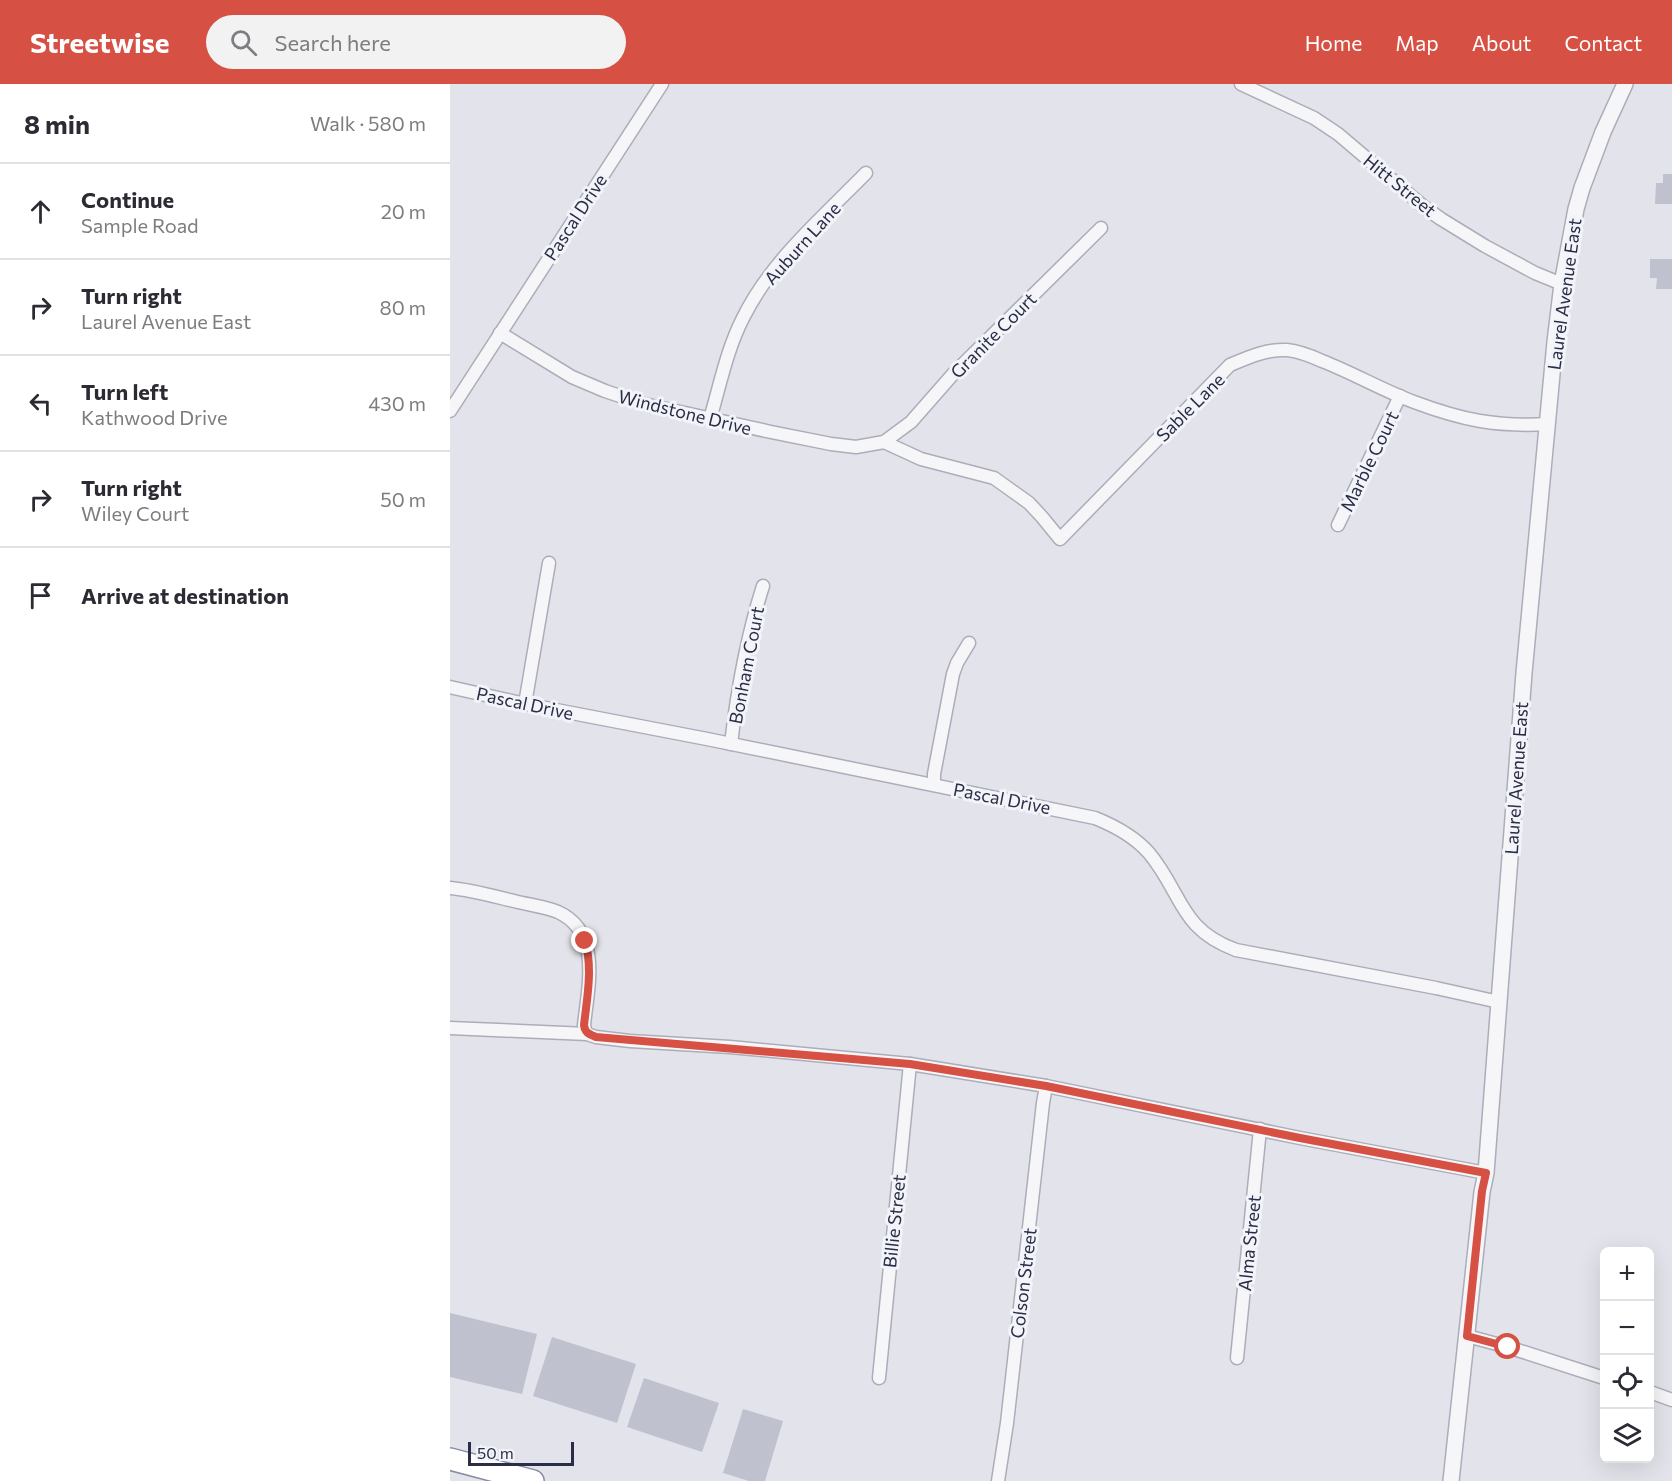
<!DOCTYPE html>
<meta charset="utf-8">
<style>
:root{--surface:#fff;--page:#f2f2f3;--text:#2b2b33;--muted:#7c7c81;--line:#e1e1e2;--accent:#d65043}
body{margin:0;font-family:Commissioner,sans-serif;background:var(--page);color:var(--text)}
.controls{position:absolute;right:18px;bottom:18px;display:grid;overflow:hidden;border-radius:9px;box-shadow:0 6px 24px #0002}
.controls button{width:54px;height:54px;display:grid;place-items:center;padding:0;border:0;border-bottom:2px solid var(--line);background:var(--surface);color:var(--text);font:30px sans-serif}
.scale{position:absolute;left:18px;bottom:15px;width:106px;box-sizing:border-box;padding-left:6px;border:3px solid #292d45;border-top:0;font-size:16px;line-height:21px;white-space:nowrap;color:#292d45;-webkit-text-stroke:4px #f3f4f9;paint-order:stroke}
.stop{position:absolute;width:18px;height:18px;margin:-14px;border:4px solid #d65043;border-radius:50%;background:#fff}
.stop.end{background:#d65043;border-color:#fff;box-shadow:0 2px 6px #0008}
.list{margin:0;padding:0;list-style:none}
h2{display:flex;justify-content:space-between;align-items:center;height:78px;margin:0;padding:0 24px;font-size:26px}
h2 small{font-size:20px;font-weight:400;color:var(--muted)}
.list li{display:grid;grid-template-columns:39px 1fr auto;gap:18px;align-items:center;box-sizing:border-box;height:96px;padding:0 24px;border-top:2px solid var(--line)}
.list b{display:block;font-size:22px;white-space:nowrap}
.list p{margin:0;font-size:20px;white-space:nowrap;color:var(--muted)}
.list em{font-size:20px;font-style:normal;color:var(--muted)}
.icon{flex:none;width:33px;height:33px;fill:none;stroke:currentColor;stroke-width:2;stroke-linecap:round;stroke-linejoin:round}
.map{position:relative;flex:none;width:1222px;height:1397px;overflow:hidden}
header{display:flex;align-items:center;gap:36px;box-sizing:border-box;height:84px;padding:0 30px;background:var(--accent);color:#fff}
header strong{font-size:28px}
nav{display:flex;gap:33px;margin-inline-start:auto;font-size:21px}
.search{width:420px;height:54px;background:var(--page);display:flex;align-items:center;gap:15px;box-sizing:border-box;padding:0 21px;border-radius:33px;color:var(--muted);font-size:22px}
main{display:flex}
aside{flex:1;background:var(--surface)}
.map>svg:first-child{display:block}
</style>
<header>
<strong>Streetwise</strong>
<div class="search"><svg class="icon" aria-label="search" viewBox="0 0 24 24"><circle cx="10" cy="10" r="6"/><path d="M15 15l6 6"/></svg>Search here</div>
<nav><a>Home</a><a>Map</a><a>About</a><a>Contact</a></nav>
</header>
<main>
<aside>
<h2>8 min<small>Walk · 580 m</small></h2>
<ul class="list">
<li><svg class="icon" aria-label="ahead" viewBox="0 0 24 24"><path d="M12 20V5M6 11l6-6 6 6"/></svg><div><b>Continue</b><p>Sample Road</p></div><em>20 m</em></li>
<li><svg class="icon" aria-label="right" viewBox="0 0 24 24"><path d="M7 20v-9h11M14 6l5 5-5 5"/></svg><div><b>Turn right</b><p>Laurel Avenue East</p></div><em>80 m</em></li>
<li><svg class="icon" aria-label="left" viewBox="0 0 24 24"><path d="M17 20v-9H6M10 6l-5 5 5 5"/></svg><div><b>Turn left</b><p>Kathwood Drive</p></div><em>430 m</em></li>
<li><svg class="icon" aria-label="right" viewBox="0 0 24 24"><path d="M7 20v-9h11M14 6l5 5-5 5"/></svg><div><b>Turn right</b><p>Wiley Court</p></div><em>50 m</em></li>
<li><svg class="icon" aria-label="arrive" viewBox="0 0 24 24"><path d="M6 21V4h12l-3 4 3 4H6"/></svg><div><b>Arrive at destination</b></div></li>
</ul>
</aside>
<div class="map">
<svg width="1222" height="1397" viewBox="0 0 1222 1397">
<rect width="100%" height="100%" fill="#e3e4eb"/>
<!-- building -->
<g fill="#bfc1cf">
<path d="M1213 90H1222V120H1205L1206 99H1213Z"/>
<path d="M1200 175H1222V205H1206L1207 194H1200Z"/>
<path d="M0 1229 87 1250 72 1310 0 1293Z"/>
<path d="M102 1253 186 1280 167 1339 83 1312Z"/>
<path d="M194 1294 269 1319 252 1368 177 1343Z"/>
<path d="M293 1325 333 1337 315 1397H299L273 1389Z"/>
</g>
<g fill="none" stroke-linecap="round" stroke-linejoin="round">
<!-- minor casing -->
<g stroke="#abadb9" stroke-width="15">
<g id="minor">
<path d="M791 0 864 34 888 50 974 123 991 135 1035 162 1085 189 1112 200"/>
<path d="M50 249 122 293 155 307 194 320 321 348 381 360 406 363 434 358 461 338 504 289 651 144"/>
<path d="M0 327 212 0"/>
<path d="M260 335C270 301 277 265 293 234 321 177 372 134 416 89"/>
<path d="M434 358 471 375 544 394 579 419 592 433 610 455 780 281C799 273 817 265 837 266 849 267 861 272 872 277 903 289 932 306 964 318 1012 336 1046 343 1098 340"/>
<path d="M888 441 950 312"/>
<path d="M0 603 75 620 257 655 645 734C665 742 684 752 699 769 733 810 729 845 786 866L986 904 1049 918"/>
<path d="M75 620 99 479"/>
<path d="M281 660C287 608 297 552 313 502"/>
<path d="M484 701V690L503 590 507 579 519 559"/>
<path d="M0 804C23 806 46 813 68 818 81 821 96 823 108 828 152 848 138 903 134 941L135 946 137 950"/>
<path d="M0 944 137 950 146 953 180 957 280 963 460 980 596 1002 850 1054 1036 1089"/>
<path d="M1017 1252 1058 1263 1154 1294"/>
<path d="M787 1274 810 1045"/>
<path d="M429 1294 460 980"/>
<path d="M1200 1308 1222 1316"/>
<path d="M548 1397 557 1339 593 1019 596 1002"/>
</g>
</g>
<!-- tertiary casing -->
<g stroke="#abadb9" stroke-width="18">
<path id="tertiary" d="M1001 1397 1032 1108 1036 1089 1074 589 1105 258 1112 200 1126 125 1132 104 1153 48 1175 0"/>
</g>
<!-- trunk casing -->
<g stroke="#898da3" stroke-width="24">
<path id="trunk" d="M0 1375 83 1397"/>
</g>
<!-- minor -->
<use href="#minor" stroke="#f6f6f9" stroke-width="12"/>
<!-- tertiary -->
<use href="#tertiary" stroke="#f6f6f9" stroke-width="15"/>
<!-- trunk -->
<use href="#trunk" stroke="#fff" stroke-width="21"/>
</g>
<g fill="none" stroke-linecap="round" stroke-linejoin="round">
<!-- route -->
<path stroke="#d65043" stroke-width="8" d="M135 857C143 884 137 914 134 941 135 949 139 950 146 953L460 980 596 1002 850 1054 1036 1089 1032 1107 1017 1252 1058 1263"/>
</g>
<g text-anchor="middle" dominant-baseline="central" stroke-width="6" stroke-linejoin="round" paint-order="stroke">
<!-- street labels -->
<g font-size="18" fill="#292d45" stroke="#f3f4f9">
<text transform="translate(950 101) rotate(39)">Hitt Street</text>
<text transform="translate(125 133) rotate(-57)">Pascal Drive</text>
<text transform="translate(352 159) rotate(-48)">Auburn Lane</text>
<text transform="translate(1114 210) rotate(-82)">Laurel Avenue East</text>
<text transform="translate(543 251) rotate(-45)">Granite Court</text>
<text transform="translate(740 323) rotate(-45)">Sable Lane</text>
<text transform="translate(235 328) rotate(14)">Windstone Drive</text>
<text transform="translate(919 377) rotate(-64)">Marble Court</text>
<text transform="translate(296 581) rotate(-79)">Bonham Court</text>
<text transform="translate(75 619) rotate(12)">Pascal Drive</text>
<text transform="translate(1066 694) rotate(-86)">Laurel Avenue East</text>
<text transform="translate(552 714) rotate(11)">Pascal Drive</text>
<text transform="translate(444 1137) rotate(-84)">Billie Street</text>
<text transform="translate(799 1159) rotate(-84)">Alma Street</text>
<text transform="translate(573 1199) rotate(-83)">Colson Street</text>
</g>
</g>
</svg>
<div class="controls">
<button>+</button>
<button>−</button>
<button><svg class="icon" aria-label="locate" viewBox="0 0 24 24"><circle cx="12" cy="12" r="6"/><path d="M12 2v4M12 18v4M2 12h4M18 12h4"/></svg></button>
<button><svg class="icon" aria-label="layers" viewBox="0 0 24 24"><path d="M12 4l9 5-9 5-9-5zM3 14l9 5 9-5"/></svg></button>
</div>
<div class="scale">50 m</div>
<div class="stop" style="left:1058px;top:1263px"></div>
<div class="stop end" style="left:135px;top:857px"></div>
</div>
</main>
